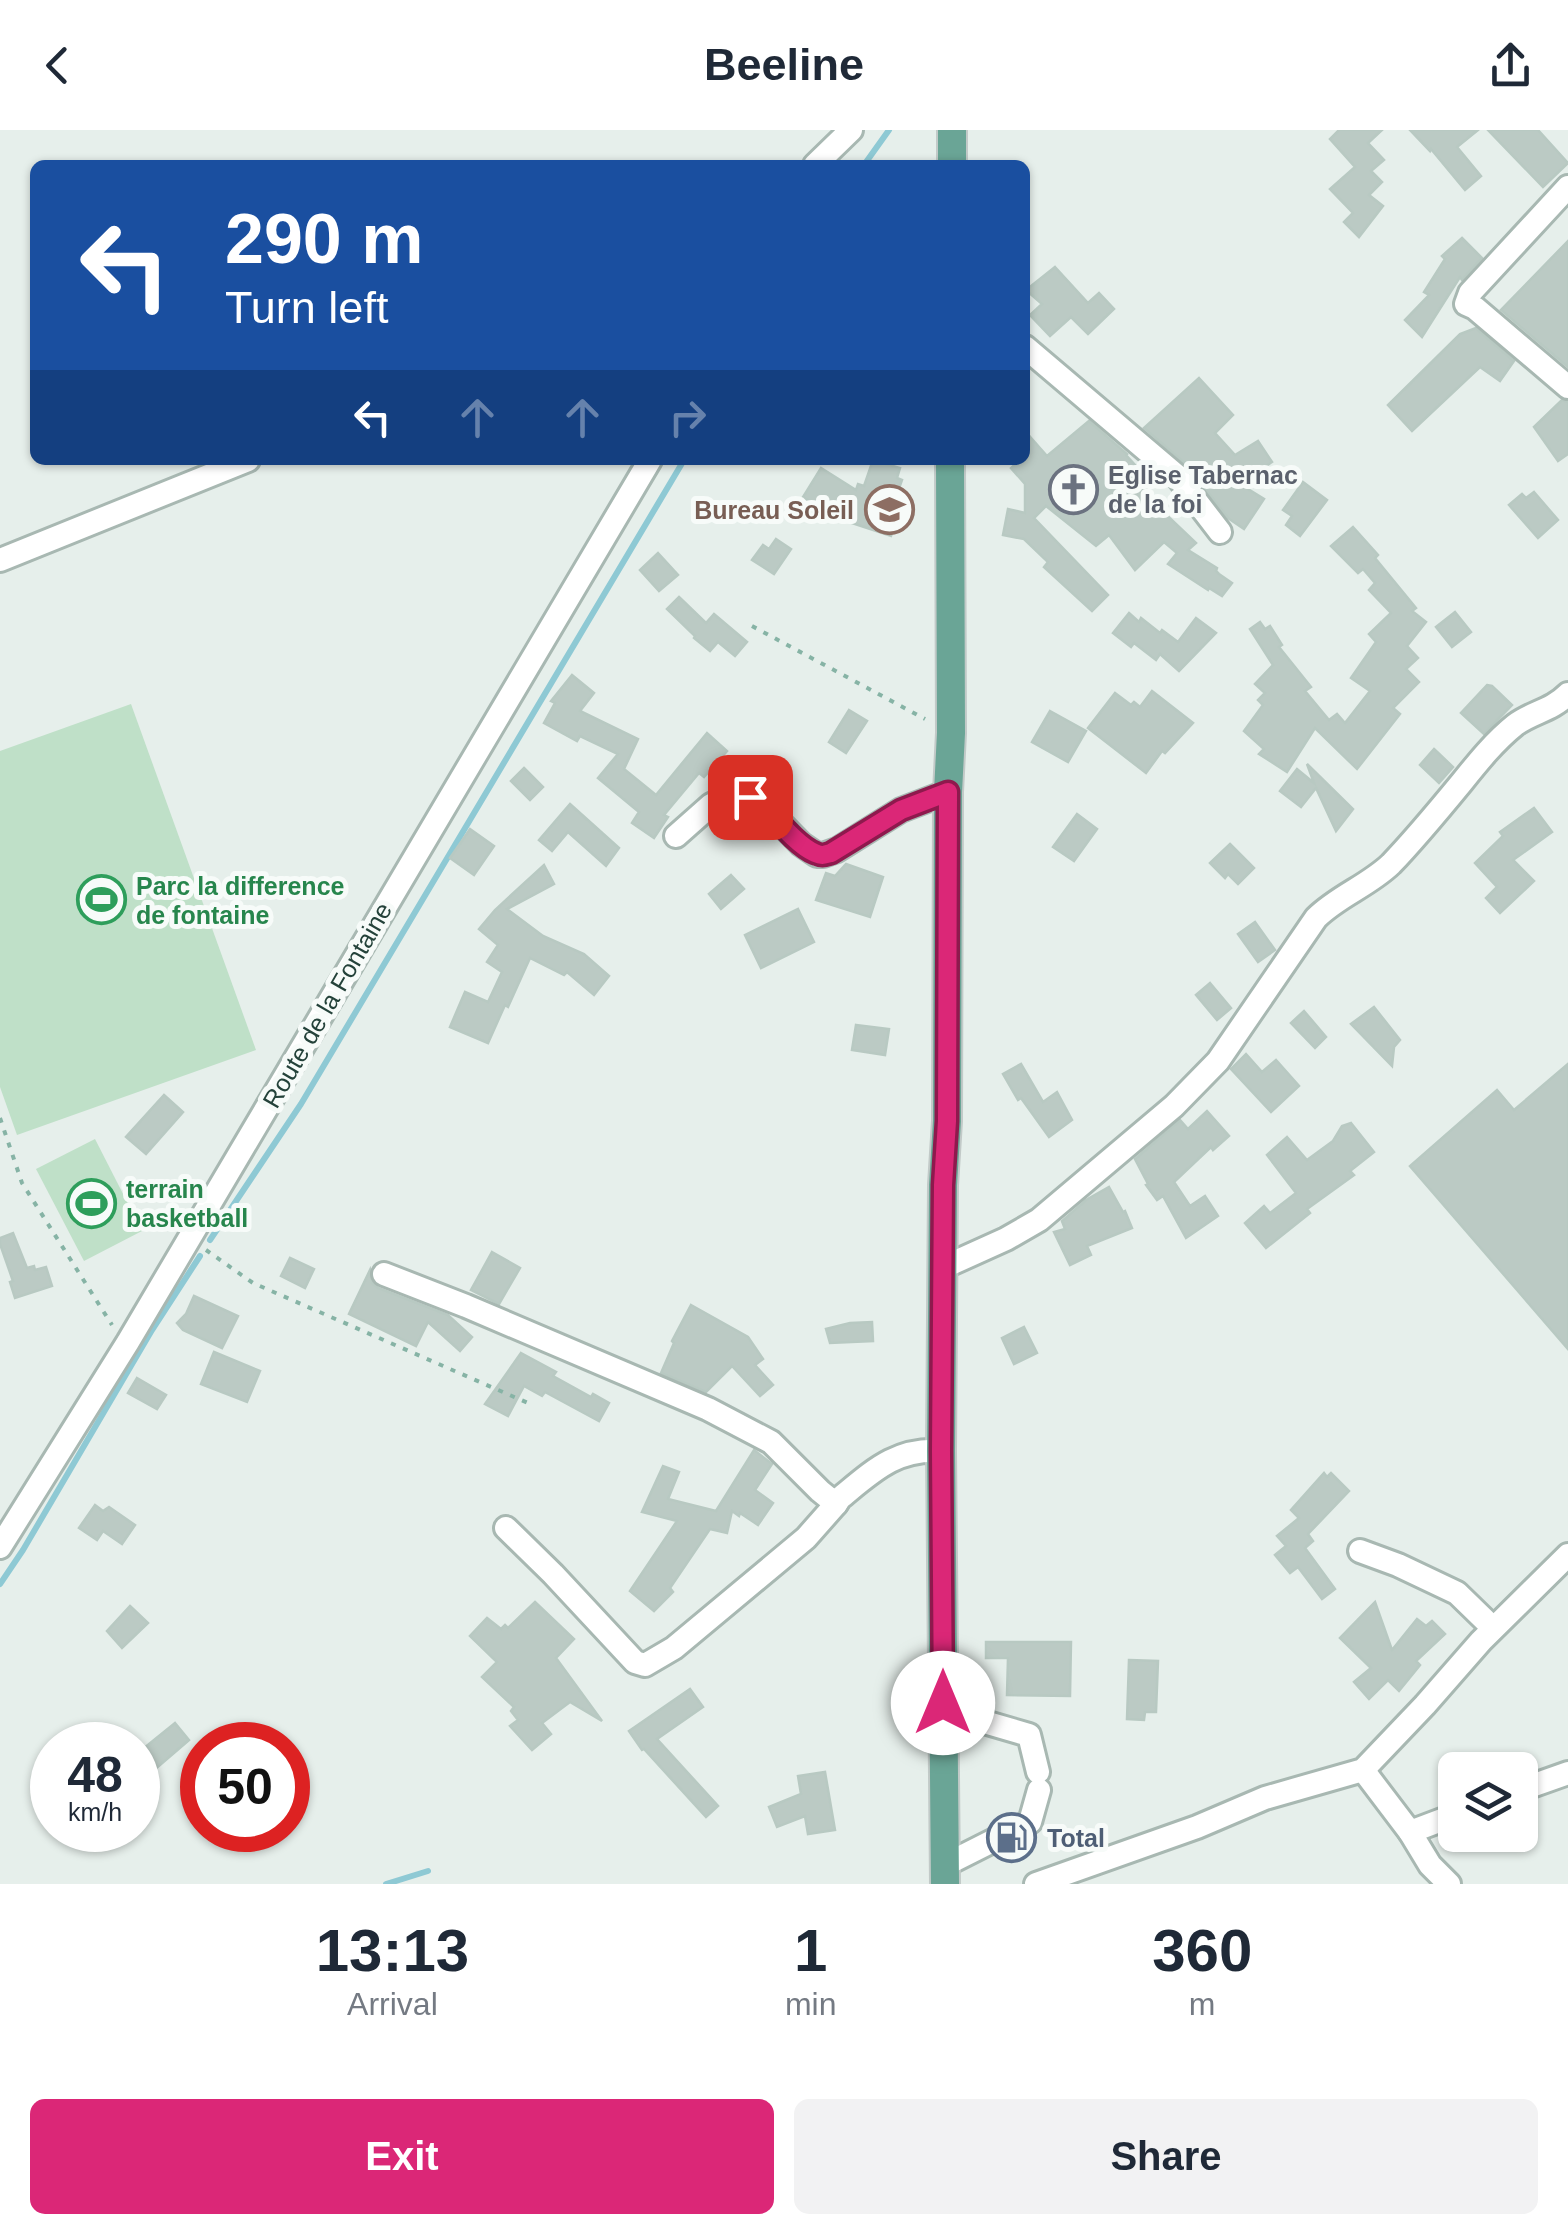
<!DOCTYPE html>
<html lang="en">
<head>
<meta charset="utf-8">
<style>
  :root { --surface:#fff; --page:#f2f2f3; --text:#1f2937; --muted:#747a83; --accent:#db2777 }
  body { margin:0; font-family:Helvetica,sans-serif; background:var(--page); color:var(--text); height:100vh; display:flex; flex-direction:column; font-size:38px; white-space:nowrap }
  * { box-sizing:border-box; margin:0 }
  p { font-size:32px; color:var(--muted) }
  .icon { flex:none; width:55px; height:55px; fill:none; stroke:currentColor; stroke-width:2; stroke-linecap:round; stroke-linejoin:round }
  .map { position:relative; height:1754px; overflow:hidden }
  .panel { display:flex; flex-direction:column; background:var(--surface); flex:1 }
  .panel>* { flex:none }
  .guide { position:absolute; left:30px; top:30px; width:1000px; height:305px; border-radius:15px; box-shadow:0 2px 8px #0004; background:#1a4fa0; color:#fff; overflow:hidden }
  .tools { position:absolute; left:1438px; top:1622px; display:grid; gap:20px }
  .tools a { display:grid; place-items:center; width:100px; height:100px; border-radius:15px; background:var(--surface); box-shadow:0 2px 8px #0004; font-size:50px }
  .speed { position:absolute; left:30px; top:1592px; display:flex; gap:20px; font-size:50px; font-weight:700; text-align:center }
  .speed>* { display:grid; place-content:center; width:130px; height:130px; border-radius:50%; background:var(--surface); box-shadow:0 2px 8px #0004; line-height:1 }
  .speed small { font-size:25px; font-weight:400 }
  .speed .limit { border:15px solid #d22; background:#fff; color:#111 }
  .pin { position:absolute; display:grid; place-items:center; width:85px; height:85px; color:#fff; margin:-42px; border-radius:20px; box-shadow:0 5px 15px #0006 }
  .me { position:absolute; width:110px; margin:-55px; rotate:0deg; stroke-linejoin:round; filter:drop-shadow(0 0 8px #0008) }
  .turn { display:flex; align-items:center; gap:35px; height:210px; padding:0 30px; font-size:45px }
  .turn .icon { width:130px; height:130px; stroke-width:2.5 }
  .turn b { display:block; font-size:70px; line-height:85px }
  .lanes { display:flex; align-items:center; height:95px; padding:0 30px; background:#0003; justify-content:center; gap:50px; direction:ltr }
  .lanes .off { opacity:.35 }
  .eta { display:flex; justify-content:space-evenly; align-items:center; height:170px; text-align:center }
  .eta b { font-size:60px; font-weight:700; line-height:70px }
  .button { display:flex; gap:20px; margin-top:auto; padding:20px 30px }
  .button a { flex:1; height:115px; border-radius:15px; background:var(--accent); color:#fff; font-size:40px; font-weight:700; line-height:115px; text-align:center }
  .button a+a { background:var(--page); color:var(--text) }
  header { display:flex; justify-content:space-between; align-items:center; height:130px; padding:0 30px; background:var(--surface); font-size:45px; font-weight:700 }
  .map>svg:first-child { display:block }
  .green { fill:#bfe0c8 }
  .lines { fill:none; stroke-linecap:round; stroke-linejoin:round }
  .stream { stroke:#8ec9d4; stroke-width:6 }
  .building { fill:#bbcac4; stroke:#b8c9c2; stroke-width:2.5 }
  .minor-casing { stroke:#a8b8b2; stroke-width:28 }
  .major-casing { stroke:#c2cac8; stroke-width:32 }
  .path { stroke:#86b3a5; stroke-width:4; stroke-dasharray:5 8; stroke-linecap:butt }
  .minor { stroke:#fff; stroke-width:22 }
  .major { stroke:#6aa596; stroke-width:28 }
  .route-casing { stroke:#8e194d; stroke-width:25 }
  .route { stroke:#db2777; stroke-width:18 }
  .labels { text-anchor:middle; stroke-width:10; stroke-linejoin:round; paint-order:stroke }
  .worship-label { font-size:25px; font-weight:bold; fill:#5b616d; stroke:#f7fbf9; text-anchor:start }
  .education-label { font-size:25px; font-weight:bold; fill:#785e54; stroke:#f7fbf9; text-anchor:end }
  .leisure-label { font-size:25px; font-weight:bold; fill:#27864d; stroke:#f7fbf9; text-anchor:start }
  .street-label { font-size:25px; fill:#24423a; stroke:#f7fbf9 }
  .service-label { font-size:25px; font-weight:bold; fill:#4e5e75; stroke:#f7fbf9; text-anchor:start }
</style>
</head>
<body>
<header><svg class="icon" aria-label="back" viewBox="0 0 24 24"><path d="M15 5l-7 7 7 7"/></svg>Beeline<svg class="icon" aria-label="share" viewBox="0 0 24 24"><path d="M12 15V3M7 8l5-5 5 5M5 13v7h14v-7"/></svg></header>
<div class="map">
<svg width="1568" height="1754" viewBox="0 0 1568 1754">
  <rect width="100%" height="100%" fill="#e6efeb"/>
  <g class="green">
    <path d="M 131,574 L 256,920 L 17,1005 L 0,957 L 0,621 Z"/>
    <path d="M 95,1009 L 142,1101 L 84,1131 L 36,1039 Z"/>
  </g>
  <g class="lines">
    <g class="stream">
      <path d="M 864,35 L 889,0"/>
      <path d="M 210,1110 L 301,974 L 684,330"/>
      <path d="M 0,1454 L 23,1420 L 152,1200 L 200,1126"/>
      <path d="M 386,1754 L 428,1741"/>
    </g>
  </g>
  <g class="building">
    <path d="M 1339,0 L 1382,0 L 1368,13 L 1384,30 L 1371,41 L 1382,52 L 1369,65 L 1383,76 L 1359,107 L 1344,92 L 1353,83 L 1330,59 L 1355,37 L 1330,9 Z"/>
    <path d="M 1410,0 L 1478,0 L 1457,17 L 1481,46 L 1465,60 L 1431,19 L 1430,21 Z"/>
    <path d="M 1488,0 L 1538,0 L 1568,33 L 1543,57 Z"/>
    <path d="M 1462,108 L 1482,128 L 1462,150 L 1460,147 L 1422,207 L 1405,190 L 1429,165 L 1424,162 L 1445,129 L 1442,126 Z"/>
    <path d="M 1568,111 L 1568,237 L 1501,180 Z"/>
    <path d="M 1055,137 L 1088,173 L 1099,163 L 1114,179 L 1088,204 L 1071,187 L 1050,206 L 1030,185 L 1042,174 L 1026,160 Z"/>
    <path d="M 1476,198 L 1514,231 L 1500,251 L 1480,237 L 1412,301 L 1388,275 L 1460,204 Z"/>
    <path d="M 1199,248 L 1233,285 L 1215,303 L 1235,325 L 1258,311 L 1272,332 L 1260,340 L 1264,345 L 1248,359 L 1264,369 L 1244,399 L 1228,388 L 1187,335 L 1144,298 Z"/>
    <path d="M 1562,270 L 1568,272 L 1568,324 L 1558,331 L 1534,297 Z"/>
    <path d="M 1089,291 L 1127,324 L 1126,325 L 1146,347 L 1140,353 L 1157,369 L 1154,373 L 1196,413 L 1188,420 L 1217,438 L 1216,441 L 1219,444 L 1232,453 L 1222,466 L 1209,458 L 1208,460 L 1168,434 L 1177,423 L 1164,412 L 1135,440 L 1109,405 L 1096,416 L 1046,376 L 1034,388 L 1108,465 L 1092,481 L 1044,437 L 1048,432 L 1024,409 L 1003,405 L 1008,379 L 1025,383 L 1025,354 L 1011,338 L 1020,330 L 1025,330 L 1025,301 L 1047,326 Z"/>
    <path d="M 873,330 L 900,338 L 897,348 L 902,350 L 896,367 L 903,370 L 891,406 L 837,388 L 803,367 L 821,338 L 856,360 L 858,354 L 864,356 Z"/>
    <path d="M 1303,352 L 1327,370 L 1300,406 L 1286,395 L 1292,386 L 1283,380 Z"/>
    <path d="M 1534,362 L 1558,390 L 1538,408 L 1509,375 L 1522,364 L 1526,368 Z"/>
    <path d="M 1353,397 L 1378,425 L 1375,428 L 1416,478 L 1412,481 L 1426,492 L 1407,516 L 1418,528 L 1406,539 L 1419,552 L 1393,578 L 1400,584 L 1357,639 L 1315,598 L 1287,642 L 1259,624 L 1264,619 L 1244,601 L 1263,575 L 1258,570 L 1265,563 L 1255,554 L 1273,535 L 1250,499 L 1260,492 L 1265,499 L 1270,496 L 1282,515 L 1279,517 L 1311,557 L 1305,561 L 1329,590 L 1337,584 L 1345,593 L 1370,561 L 1351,548 L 1376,512 L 1369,504 L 1391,483 L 1369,460 L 1375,453 L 1363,439 L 1358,443 L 1331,416 Z"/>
    <path d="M 776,409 L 791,419 L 774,444 L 752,430 L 763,415 L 769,419 Z"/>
    <path d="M 658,423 L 678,445 L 659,461 L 640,440 Z"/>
    <path d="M 679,467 L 706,493 L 714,484 L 747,512 L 735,526 L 718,512 L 710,521 L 694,508 L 695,506 L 667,479 Z"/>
    <path d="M 1455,482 L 1471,502 L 1452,517 L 1436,497 Z"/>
    <path d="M 1129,483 L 1139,492 L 1141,488 L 1160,503 L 1162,500 L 1178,512 L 1196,488 L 1216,503 L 1179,541 L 1160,524 L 1156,530 L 1134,513 L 1131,517 L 1113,503 Z"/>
    <path d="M 572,545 L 594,563 L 580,581 L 638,609 L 624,639 L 656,665 L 707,603 L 727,621 L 704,647 L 699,643 L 664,685 L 668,687 L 654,708 L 632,693 L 639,682 L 598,648 L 618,624 L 580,606 L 577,611 L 544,593 L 555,573 L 551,571 Z"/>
    <path d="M 1487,555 L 1492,556 L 1512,575 L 1484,604 L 1461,583 Z"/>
    <path d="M 1152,561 L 1193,593 L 1165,623 L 1162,621 L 1146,643 L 1088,598 L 1115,563 L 1131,575 L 1134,572 L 1140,577 Z"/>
    <path d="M 849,580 L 867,591 L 846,623 L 829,612 Z"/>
    <path d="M 1050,581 L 1086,601 L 1068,632 L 1032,612 Z"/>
    <path d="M 1434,619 L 1453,637 L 1439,653 L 1420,635 Z"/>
    <path d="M 1307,634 L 1353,679 L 1336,701 L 1316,658 L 1301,677 L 1280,661 L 1297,639 L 1314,653 Z"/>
    <path d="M 524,638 L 543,657 L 530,670 L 511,651 Z"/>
    <path d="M 570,674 L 619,718 L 606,736 L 568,702 L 552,721 L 539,710 Z"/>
    <path d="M 1534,678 L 1552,702 L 1513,730 L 1534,751 L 1500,783 L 1486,768 L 1497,757 L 1475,733 L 1503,706 L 1500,702 Z"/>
    <path d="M 1077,684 L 1097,699 L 1074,731 L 1053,717 Z"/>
    <path d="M 470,699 L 494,716 L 474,745 L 450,728 Z"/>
    <path d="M 1230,714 L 1254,738 L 1238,754 L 1228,744 L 1225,748 L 1210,733 Z"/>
    <path d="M 846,734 L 883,747 L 870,787 L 816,770 L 826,743 L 835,746 Z"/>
    <path d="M 544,735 L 554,754 L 507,779 L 543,806 L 584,824 L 609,846 L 594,865 L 567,842 L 564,845 L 530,828 L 508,877 L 505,875 L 488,913 L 450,897 L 465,862 L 488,872 L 502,842 L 487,832 L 498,815 L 479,799 L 495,780 Z"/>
    <path d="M 731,745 L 744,759 L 721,779 L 709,764 Z"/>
    <path d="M 798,779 L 814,812 L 761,838 L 745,805 Z"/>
    <path d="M 1255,792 L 1275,820 L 1258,832 L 1238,804 Z"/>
    <path d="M 1210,853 L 1231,878 L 1217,890 L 1196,865 Z"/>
    <path d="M 1374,877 L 1400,910 L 1394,917 L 1392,936 L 1351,894 Z"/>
    <path d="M 1304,881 L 1326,907 L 1315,918 L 1291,893 Z"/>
    <path d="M 856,895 L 889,899 L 885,925 L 852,920 Z"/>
    <path d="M 1246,924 L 1262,942 L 1276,930 L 1299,956 L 1271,982 L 1231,939 Z"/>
    <path d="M 1021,934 L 1043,972 L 1057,962 L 1072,990 L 1049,1007 L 1021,968 L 1018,970 L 1003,944 Z"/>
    <path d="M 1568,934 L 1568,1219 L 1410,1036 L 1497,960 L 1514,980 Z"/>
    <path d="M 164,965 L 183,982 L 146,1024 L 126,1007 Z"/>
    <path d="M 1207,981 L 1229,1006 L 1213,1020 L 1211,1017 L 1174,1052 L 1190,1076 L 1205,1066 L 1218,1086 L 1186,1108 L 1163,1066 L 1157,1070 L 1146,1055 L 1148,1054 L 1135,1029 L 1180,990 L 1188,999 Z"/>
    <path d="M 1351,993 L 1374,1022 L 1350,1041 L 1354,1045 L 1307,1079 L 1310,1083 L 1266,1118 L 1245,1093 L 1264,1076 L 1270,1083 L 1296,1063 L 1267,1025 L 1287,1007 L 1307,1030 L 1333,1011 L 1342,996 Z"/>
    <path d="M 1109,1057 L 1123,1082 L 1125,1081 L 1132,1098 L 1087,1116 L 1091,1125 L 1070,1135 L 1054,1102 L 1065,1099 L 1062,1091 L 1086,1070 Z"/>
    <path d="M 13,1103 L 27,1138 L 34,1136 L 35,1140 L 46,1137 L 52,1156 L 15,1168 L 10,1152 L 13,1151 L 0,1114 L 0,1108 Z"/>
    <path d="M 492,1122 L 520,1138 L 499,1174 L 471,1160 Z"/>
    <path d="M 290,1128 L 314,1139 L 305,1158 L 281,1146 Z"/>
    <path d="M 370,1140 L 372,1153 L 378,1158 L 448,1185 L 472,1207 L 460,1221 L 428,1192 L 416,1216 L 349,1184 Z"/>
    <path d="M 194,1166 L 238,1186 L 222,1218 L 183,1200 L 177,1193 L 186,1184 Z"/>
    <path d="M 691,1175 L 748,1207 L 763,1229 L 755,1235 L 773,1255 L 760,1266 L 732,1236 L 706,1262 L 661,1243 L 674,1213 L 672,1211 Z"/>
    <path d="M 872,1192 L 873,1211 L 830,1213 L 826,1199 L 850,1193 Z"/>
    <path d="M 1024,1197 L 1037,1223 L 1014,1234 L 1002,1208 Z"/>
    <path d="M 214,1222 L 260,1241 L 247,1272 L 201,1254 Z"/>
    <path d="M 521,1223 L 556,1242 L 553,1246 L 591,1267 L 593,1264 L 609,1273 L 599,1291 L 545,1262 L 542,1266 L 524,1256 L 508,1286 L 485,1274 Z"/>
    <path d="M 137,1248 L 166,1265 L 157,1279 L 128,1263 Z"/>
    <path d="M 754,1320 L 772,1334 L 755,1360 L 773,1373 L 758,1395 L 740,1383 L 739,1386 L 732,1381 L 727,1403 L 710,1399 L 670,1458 L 673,1462 L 654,1481 L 630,1461 L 677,1391 L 642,1382 L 663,1336 L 679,1342 L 668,1369 L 716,1381 Z"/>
    <path d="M 1324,1343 L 1327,1347 L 1331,1343 L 1349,1361 L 1308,1404 L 1313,1411 L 1305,1418 L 1335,1459 L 1322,1469 L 1298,1437 L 1290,1443 L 1275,1425 L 1286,1416 L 1277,1406 L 1299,1388 L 1291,1380 Z"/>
    <path d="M 95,1375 L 103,1381 L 109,1377 L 135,1395 L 122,1414 L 103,1401 L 97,1410 L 79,1398 Z"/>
    <path d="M 535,1472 L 574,1509 L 556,1528 L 602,1591 L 570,1572 L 542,1593 L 551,1604 L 532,1620 L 510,1596 L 518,1590 L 511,1581 L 514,1577 L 482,1547 L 497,1532 L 470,1506 L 487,1488 L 501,1499 L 505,1495 L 508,1498 Z"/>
    <path d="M 1375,1472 L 1392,1520 L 1417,1489 L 1426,1496 L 1432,1491 L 1445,1504 L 1416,1531 L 1420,1535 L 1399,1561 L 1388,1550 L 1369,1569 L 1354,1552 L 1371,1538 L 1340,1508 Z"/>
    <path d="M 130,1476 L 148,1493 L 122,1518 L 107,1501 Z"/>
    <path d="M 986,1512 L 1071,1512 L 1070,1566 L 1007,1565 L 1008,1528 L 986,1528 Z"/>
    <path d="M 1129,1530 L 1158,1531 L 1156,1582 L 1145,1582 L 1144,1590 L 1127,1589 Z"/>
    <path d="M 690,1559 L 703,1577 L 657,1609 L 718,1676 L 706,1687 L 644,1619 L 642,1620 L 629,1601 Z"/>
    <path d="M 175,1593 L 189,1610 L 153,1641 L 138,1623 Z"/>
    <path d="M 825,1642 L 835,1700 L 808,1704 L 805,1686 L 777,1697 L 769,1677 L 801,1664 L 798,1646 Z"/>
  </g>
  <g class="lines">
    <defs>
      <g id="minor">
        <path d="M 815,35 L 851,0"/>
        <path d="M 1568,57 L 1470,163 L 1466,174 L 1475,178 L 1568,257"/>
        <path d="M 1025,217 L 1177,346 L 1220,402"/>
        <path d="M 0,430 L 248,330"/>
        <path d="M 676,706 L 711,675 L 725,668 L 742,665 L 759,671 L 801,714 L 817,725 L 823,725 L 837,720 L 901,680 L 948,662"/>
        <path d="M 944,1137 L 1006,1109 L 1039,1090 L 1174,976 L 1218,931 L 1316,788 C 1338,766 1368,756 1391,734 C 1416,708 1439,680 1462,652 C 1478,632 1495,611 1515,595 C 1532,582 1551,581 1568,564"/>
        <path d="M 384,1144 L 466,1176 L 708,1279 L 771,1312 L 820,1361 L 836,1374 L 840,1368 C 873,1341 896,1318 941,1321"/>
        <path d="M 506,1398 L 553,1444 L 635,1532 L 645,1535 L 674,1518 L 806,1408 L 836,1374"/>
        <path d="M 0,1417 L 128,1212 L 650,330"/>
        <path d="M 1360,1421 L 1398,1435 L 1457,1463 L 1493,1498"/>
        <path d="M 943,1580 L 1029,1605 L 1038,1642"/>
        <path d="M 1363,1640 L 1410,1702 L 1455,1685"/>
        <path d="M 1520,1660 L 1568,1643"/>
        <path d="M 1410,1702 L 1430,1735 L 1449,1754"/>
        <path d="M 945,1735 L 1030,1692 L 1039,1660"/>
        <path d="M 1036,1754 L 1197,1697 L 1265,1668 L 1363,1640 L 1425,1575 L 1481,1511 L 1568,1425"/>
      </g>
      <g id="major">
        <path d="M 952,35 L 952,0"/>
        <path d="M 945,1754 L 941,1321 L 943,1055 L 947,991 L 948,662 L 951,603 L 950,330"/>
      </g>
    </defs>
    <use href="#minor" class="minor-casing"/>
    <use href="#major" class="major-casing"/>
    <g class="path">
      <path d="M 752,496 L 925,589"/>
      <path d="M 0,988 L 22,1053 L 112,1195"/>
      <path d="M 206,1120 L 253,1153 L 528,1273"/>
    </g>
    <use href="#minor" class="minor"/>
    <use href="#major" class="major"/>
  </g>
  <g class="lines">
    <defs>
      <path id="route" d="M 750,667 L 759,671 C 774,686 796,715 815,723 C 822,726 824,725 831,723 L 901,680 L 948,662 L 947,991 L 943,1055 L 941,1321 L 943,1573"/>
    </defs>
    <use href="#route" class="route-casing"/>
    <use href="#route" class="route"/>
  </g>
  <defs>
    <symbol id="church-ring" viewBox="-11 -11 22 22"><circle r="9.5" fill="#f7fbf9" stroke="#6b7280" stroke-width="1.5"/><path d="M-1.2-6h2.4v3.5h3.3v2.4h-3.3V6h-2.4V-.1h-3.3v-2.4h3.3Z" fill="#6b7280"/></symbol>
    <symbol id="school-ring" viewBox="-11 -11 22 22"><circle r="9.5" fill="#f7fbf9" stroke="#8d6e63" stroke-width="1.5"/><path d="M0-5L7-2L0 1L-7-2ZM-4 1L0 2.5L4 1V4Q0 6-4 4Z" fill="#8d6e63"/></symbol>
    <symbol id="stadium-ring" viewBox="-11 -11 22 22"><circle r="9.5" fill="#f7fbf9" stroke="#2e9e5b" stroke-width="1.5"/><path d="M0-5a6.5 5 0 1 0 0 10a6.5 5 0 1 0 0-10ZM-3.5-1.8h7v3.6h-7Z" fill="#2e9e5b"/></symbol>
    <symbol id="fuel-ring" viewBox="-11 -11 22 22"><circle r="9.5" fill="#f7fbf9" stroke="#5c6f8a" stroke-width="1.5"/><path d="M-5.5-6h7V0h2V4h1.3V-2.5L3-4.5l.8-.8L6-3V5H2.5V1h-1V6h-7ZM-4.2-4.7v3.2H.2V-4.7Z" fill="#5c6f8a"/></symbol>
  </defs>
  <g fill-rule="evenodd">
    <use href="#church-ring" x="1046" y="332" width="55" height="55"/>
    <use href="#school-ring" x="862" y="352" width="55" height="55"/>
    <use href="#stadium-ring" x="74" y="742" width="55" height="55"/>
    <use href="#stadium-ring" x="64" y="1046" width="55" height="55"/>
    <use href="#fuel-ring" x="984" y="1680" width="55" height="55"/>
  </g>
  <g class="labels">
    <g class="worship-label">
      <text x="1108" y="354">Eglise Tabernac<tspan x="1108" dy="29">de la foi</tspan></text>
    </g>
    <g class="education-label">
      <text x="854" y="389">Bureau Soleil</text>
    </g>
    <g class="leisure-label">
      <text x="136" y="765">Parc la difference<tspan x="136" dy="29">de fontaine</tspan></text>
      <text x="126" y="1068">terrain<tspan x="126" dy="29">basketball</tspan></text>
    </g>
    <g class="street-label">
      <text transform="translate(327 875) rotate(-60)" y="9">Route de la Fontaine</text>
    </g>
    <g class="service-label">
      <text x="1047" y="1717">Total</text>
    </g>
  </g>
</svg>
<div class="tools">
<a><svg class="icon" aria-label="layers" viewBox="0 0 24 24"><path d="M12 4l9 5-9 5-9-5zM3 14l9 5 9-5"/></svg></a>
</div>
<div class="speed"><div>48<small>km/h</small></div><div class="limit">50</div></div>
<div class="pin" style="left:750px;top:667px;background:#d93025"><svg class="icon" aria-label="arrive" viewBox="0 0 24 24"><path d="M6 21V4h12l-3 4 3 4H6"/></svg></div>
<svg class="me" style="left:943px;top:1573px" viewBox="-20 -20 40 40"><circle r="19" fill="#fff"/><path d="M0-13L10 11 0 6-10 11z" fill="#db2777"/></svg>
<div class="guide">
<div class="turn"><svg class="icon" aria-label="left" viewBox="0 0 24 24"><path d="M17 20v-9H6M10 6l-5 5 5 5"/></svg><div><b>290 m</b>Turn left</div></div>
<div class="lanes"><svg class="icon" aria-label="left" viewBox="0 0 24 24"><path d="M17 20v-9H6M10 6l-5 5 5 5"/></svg><svg class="icon off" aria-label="ahead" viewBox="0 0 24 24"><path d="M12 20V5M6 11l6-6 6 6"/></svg><svg class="icon off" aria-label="ahead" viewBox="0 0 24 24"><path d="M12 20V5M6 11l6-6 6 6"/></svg><svg class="icon off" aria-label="right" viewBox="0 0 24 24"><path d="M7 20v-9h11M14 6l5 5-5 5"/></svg></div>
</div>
</div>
<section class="panel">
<div class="eta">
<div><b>13:13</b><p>Arrival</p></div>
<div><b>1</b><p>min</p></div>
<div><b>360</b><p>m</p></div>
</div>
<div class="button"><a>Exit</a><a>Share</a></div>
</section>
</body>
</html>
